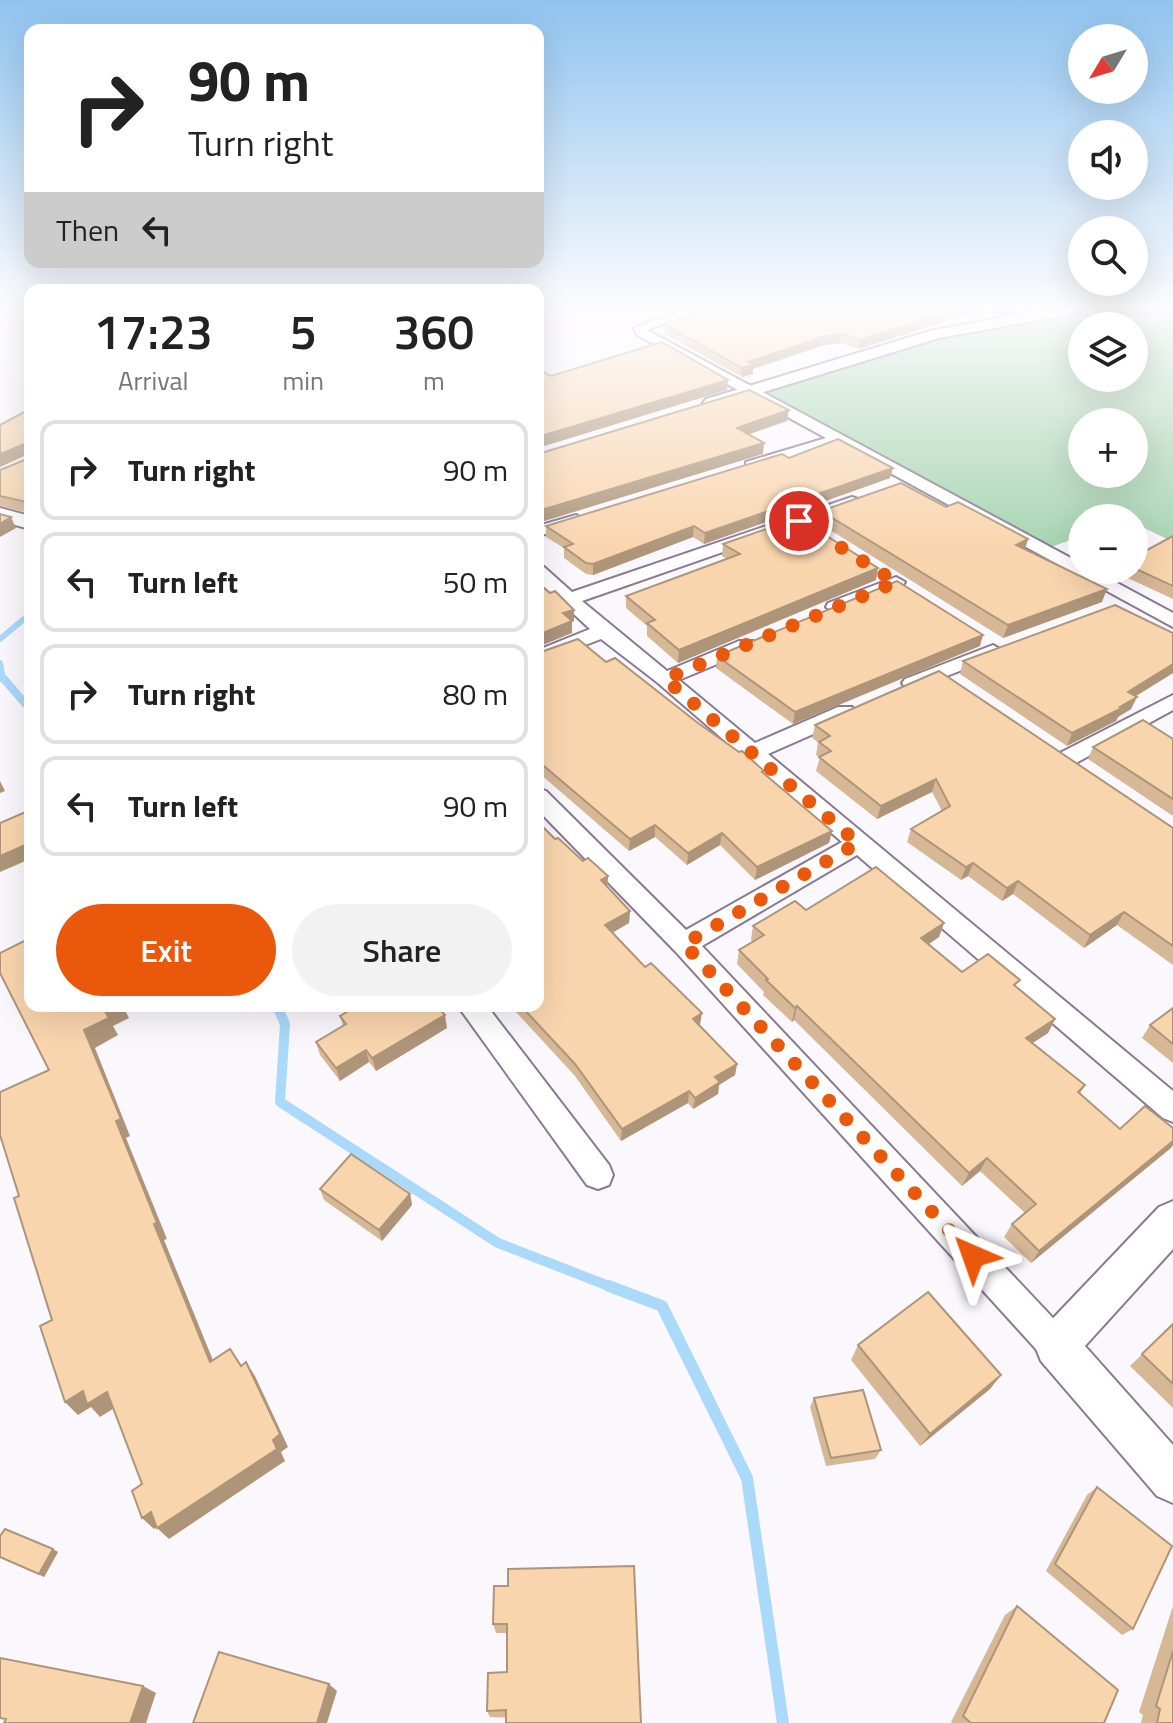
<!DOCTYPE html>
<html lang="en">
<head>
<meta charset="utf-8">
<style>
  :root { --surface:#fff; --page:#f2f2f2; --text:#222; --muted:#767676; --line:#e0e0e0; --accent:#ea580c }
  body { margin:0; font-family:"Titillium Web",sans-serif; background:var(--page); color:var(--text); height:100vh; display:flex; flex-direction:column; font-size:30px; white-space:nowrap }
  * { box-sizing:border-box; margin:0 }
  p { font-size:26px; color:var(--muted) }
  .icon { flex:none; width:44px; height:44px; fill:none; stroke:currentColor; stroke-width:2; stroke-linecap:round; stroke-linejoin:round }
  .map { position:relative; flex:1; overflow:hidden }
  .panel { position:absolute; left:24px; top:284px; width:520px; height:728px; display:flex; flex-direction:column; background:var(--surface); border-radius:16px; box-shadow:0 8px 32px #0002 }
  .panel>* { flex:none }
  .top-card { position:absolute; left:24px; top:24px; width:520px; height:244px; border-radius:16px; box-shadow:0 8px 32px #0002; background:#fff; color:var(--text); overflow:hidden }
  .needle { width:52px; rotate:232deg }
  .tools { position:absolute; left:1068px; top:24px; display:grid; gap:16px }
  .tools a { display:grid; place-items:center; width:80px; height:80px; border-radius:50%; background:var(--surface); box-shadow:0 8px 32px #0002; font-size:40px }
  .pin { position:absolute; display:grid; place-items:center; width:68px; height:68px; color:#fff; margin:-34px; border:4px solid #fff; border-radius:50%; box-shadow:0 2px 8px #0007 }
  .me { position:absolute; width:88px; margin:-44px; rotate:317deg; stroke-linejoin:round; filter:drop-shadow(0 0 6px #0008) }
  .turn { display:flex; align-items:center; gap:28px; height:168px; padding:0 32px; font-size:36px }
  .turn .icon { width:104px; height:104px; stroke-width:2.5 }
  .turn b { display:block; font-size:56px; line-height:68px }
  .then { display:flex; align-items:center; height:76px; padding:0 32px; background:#0003; gap:16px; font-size:30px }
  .eta { display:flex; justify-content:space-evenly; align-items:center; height:136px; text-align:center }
  .eta b { font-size:48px; font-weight:600; line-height:56px }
  .action { display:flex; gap:16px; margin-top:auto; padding:16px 32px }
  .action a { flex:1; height:92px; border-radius:48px; background:var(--accent); color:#fff; font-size:32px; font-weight:600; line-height:92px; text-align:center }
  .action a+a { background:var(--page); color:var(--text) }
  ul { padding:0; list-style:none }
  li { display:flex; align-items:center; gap:24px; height:100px; margin:0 16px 12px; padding:0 16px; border:4px solid var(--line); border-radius:16px }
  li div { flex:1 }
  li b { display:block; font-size:30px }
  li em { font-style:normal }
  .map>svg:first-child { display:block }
  .green { fill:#a7d4b1; fill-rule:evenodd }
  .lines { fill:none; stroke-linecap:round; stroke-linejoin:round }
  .stream-far3 { stroke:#abd9f9; stroke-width:6 }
  .stream-far2 { stroke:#abd9f9; stroke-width:8 }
  .stream-far1 { stroke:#abd9f9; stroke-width:10 }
  .stream { stroke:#abd9f9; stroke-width:12 }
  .minor-casing { stroke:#897991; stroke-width:4 }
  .tertiary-casing { stroke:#897991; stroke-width:4 }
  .minor { fill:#fff; fill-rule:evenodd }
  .tertiary { fill:#fff; fill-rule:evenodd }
  .wall { fill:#d6b796 }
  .shaded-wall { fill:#ae957a }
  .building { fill:#f9d5ae; stroke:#ae957a; stroke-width:2 }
  .route { stroke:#ea580c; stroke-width:14; stroke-dasharray:0 25.2 }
</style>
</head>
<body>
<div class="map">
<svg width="1173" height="1723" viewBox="0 0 1173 1723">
  <rect width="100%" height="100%" fill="#fbf8fd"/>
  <path class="green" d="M 1121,308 L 1173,308 L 1173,542 L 1134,523 L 1134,518 L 1082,518 L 1082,536 L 1051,547 L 766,392 L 959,332 ZM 1082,326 L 1134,326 L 1134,378 L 1082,378 ZM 1082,422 L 1134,422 L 1134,474 L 1082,474 Z"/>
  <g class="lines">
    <g class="stream-far3">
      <path d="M 0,639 L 30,614"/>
      <path d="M 0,663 L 3,680"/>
    </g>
    <path class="stream-far2" d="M 3,678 L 30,709"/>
    <path class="stream-far1" d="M 277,1006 L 285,1024 L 280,1102 L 498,1243 L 614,1288"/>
    <path class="stream" d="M 609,1286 L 662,1306 L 747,1478 L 783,1723"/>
    <defs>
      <g id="minor">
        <path d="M 687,308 L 706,308 L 647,330 L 1082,564 L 1082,570 L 1093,570 L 1173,613 L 1173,627 L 837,444 L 758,468 L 746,468 L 746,462 L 826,438 L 637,335 L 634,328 Z"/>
        <path d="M 852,497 L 858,499 L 860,502 L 858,505 L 582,601 L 667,671 L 739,641 L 753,641 L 756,645 L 753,649 L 679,680 L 755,743 L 838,707 L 852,707 L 855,712 L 852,717 L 768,754 L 1173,1091 L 1173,1122 L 1163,1118 L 857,855 L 702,946 L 1068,1334 L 1073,1346 L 1068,1358 L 1056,1363 L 1044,1358 L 675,951 L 538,810 L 538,788 L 546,791 L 686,930 L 842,842 L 658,683 L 601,639 L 538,663 L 538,650 L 590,629 L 538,581 L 538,566 L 544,567 L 572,592 Z"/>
        <path d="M 576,515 L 584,520 L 582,524 L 538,536 L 538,526 Z"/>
        <path d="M 896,577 L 905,582 L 902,586 L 842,611 L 835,613 L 826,607 L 828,603 Z"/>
        <path d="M 993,645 L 1003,651 L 1000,655 L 919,687 L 905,687 L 902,683 L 905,679 Z"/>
        <path d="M 1173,695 L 1173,710 L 1074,764 L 1058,764 L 1055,759 L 1058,754 Z"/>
        <path d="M 458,1006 L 487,1006 L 609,1165 L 613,1175 L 609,1185 L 598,1189 L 587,1185 Z"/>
      </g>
      <g id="tertiary">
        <path d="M 1050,308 L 1085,308 L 1078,313 L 939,338 L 712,408 L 703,403 L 706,399 L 930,331 Z"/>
        <path d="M 0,508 L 30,516 L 30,529 L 0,521 Z"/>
        <path d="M 1173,1201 L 1173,1249 L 1085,1346 L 1173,1445 L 1173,1503 L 1157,1496 L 1041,1361 L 1035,1346 L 1041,1331 L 1159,1207 Z"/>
      </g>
    </defs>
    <use href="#minor" class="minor-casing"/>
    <use href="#tertiary" class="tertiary-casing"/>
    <use href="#minor" class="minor"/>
    <use href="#tertiary" class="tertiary"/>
  </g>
  <g class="wall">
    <path d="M 713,308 L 1032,308 L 997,315 L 986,310 L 965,315 L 859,349 L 840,343 L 824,345 L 753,369 L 753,374 L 742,377 L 663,333 L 664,324 Z"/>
    <path d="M 30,409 L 30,513 L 0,506 L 0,470 L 27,459 L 27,455 L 0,467 Z"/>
    <path d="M 789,458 L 890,478 L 704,544 L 693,537 L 593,575 L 586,574 L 564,558 L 564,548 L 546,537 L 546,526 Z"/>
    <path d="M 946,507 L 1028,539 L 1025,549 L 1102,602 L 1003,638 L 819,523 L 821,511 Z"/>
    <path d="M 1173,536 L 1173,599 L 1119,574 L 1121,570 L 1134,570 L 1134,557 Z"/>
    <path d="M 723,544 L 876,580 L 678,663 L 647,636 L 647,626 L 626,608 L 626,596 L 727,559 L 722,556 Z"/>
    <path d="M 1173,633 L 1173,673 L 1136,696 L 1131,709 L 1118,717 L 1116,721 L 1067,746 L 960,674 L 963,661 Z"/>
    <path d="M 980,646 L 793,724 L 716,668 L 717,656 Z"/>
    <path d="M 538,653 L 606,662 L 698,723 L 764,771 L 764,774 L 832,831 L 829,843 L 755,880 L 720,845 L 687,865 L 655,837 L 629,851 L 539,773 L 538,773 Z"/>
    <path d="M 815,725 L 1173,828 L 1173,965 L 1117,925 L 1084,948 L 1013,894 L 1002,901 L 968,876 L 961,880 L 907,842 L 911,829 L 942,811 L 932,792 L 877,819 L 816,771 L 820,757 L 816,755 L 818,742 L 812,738 Z"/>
    <path d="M 1173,739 L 1173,816 L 1088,759 L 1093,747 Z"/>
    <path d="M 555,839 L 583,861 L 608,876 L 607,887 L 630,911 L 629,923 L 613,932 L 737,1064 L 735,1075 L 719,1085 L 718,1094 L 693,1109 L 688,1103 L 621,1141 L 575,1076 L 516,1012 L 516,1006 L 538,1006 Z"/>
    <path d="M 806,910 L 944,923 L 939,937 L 928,944 L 962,972 L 1017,987 L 1055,1019 L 1048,1033 L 1032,1043 L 1085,1085 L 1080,1094 L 1120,1129 L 1173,1128 L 1173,1145 L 1031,1263 L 1004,1237 L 1012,1224 L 1025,1213 L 980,1171 L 962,1186 L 794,1020 L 792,1022 L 763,995 L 764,992 L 737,964 L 739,950 L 753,942 L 751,940 L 753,926 Z"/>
    <path d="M 355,1006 L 437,1006 L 447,1028 L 376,1071 L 369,1062 L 340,1081 L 320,1055 L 316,1042 L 343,1026 L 340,1016 L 356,1007 Z"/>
    <path d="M 1173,1008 L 1173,1063 L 1142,1038 L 1150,1025 Z"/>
    <path d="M 320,1189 L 410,1194 L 412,1205 L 382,1241 L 324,1200 Z"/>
    <path d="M 1173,1324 L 1173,1408 L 1130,1366 Z"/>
    <path d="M 858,1345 L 1001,1375 L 990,1389 L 920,1446 L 851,1360 Z"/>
    <path d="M 814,1398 L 881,1450 L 875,1459 L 826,1466 L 810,1407 Z"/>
    <path d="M 1097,1487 L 1133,1629 L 1122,1635 L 1046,1571 L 1087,1495 Z"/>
    <path d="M 0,1536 L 58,1552 L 44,1577 L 0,1558 Z"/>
    <path d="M 494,1586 L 641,1723 L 490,1717 L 487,1711 L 507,1672 L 507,1633 L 496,1633 L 493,1624 Z"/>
    <path d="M 1017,1606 L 1104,1723 L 953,1723 L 951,1722 L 1005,1615 Z"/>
    <path d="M 1173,1606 L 1173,1723 L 1141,1723 L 1143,1715 L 1139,1712 Z"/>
  </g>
  <g class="shaded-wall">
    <path d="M 960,308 L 987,308 L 986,310 L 965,315 L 859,349 L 861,340 Z"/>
    <path d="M 998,308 L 1032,308 L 997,315 Z"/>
    <path d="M 841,334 L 840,343 L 824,345 L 753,369 L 753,374 L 742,377 L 742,368 L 748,362 L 826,336 Z"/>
    <path d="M 728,380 L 727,390 L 538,448 L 538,437 Z"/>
    <path d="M 789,410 L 787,421 L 736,439 L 737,428 Z"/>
    <path d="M 27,443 L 30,453 L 0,467 L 0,454 Z"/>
    <path d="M 764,443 L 763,454 L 538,523 L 538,511 Z"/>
    <path d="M 893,468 L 890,478 L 704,544 L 705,533 Z"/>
    <path d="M 11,517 L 16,528 L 0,537 L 0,524 Z"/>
    <path d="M 694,526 L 693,537 L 593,575 L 593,564 Z"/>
    <path d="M 1028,539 L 1024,552 L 1016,545 Z"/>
    <path d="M 878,568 L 876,580 L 678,663 L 679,650 Z"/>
    <path d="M 1107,589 L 1102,602 L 1003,638 L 1008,625 Z"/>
    <path d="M 574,610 L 574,621 L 572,622 L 572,633 L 538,647 L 538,635 L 563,613 Z"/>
    <path d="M 983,635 L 980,646 L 793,724 L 795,712 Z"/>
    <path d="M 1173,664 L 1173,673 L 1123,704 L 1128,692 Z"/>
    <path d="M 1137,697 L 1131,709 L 1118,717 L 1116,721 L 1067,746 L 1072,733 Z"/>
    <path d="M 936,779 L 932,792 L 877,819 L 881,806 Z"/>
    <path d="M 0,781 L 5,791 L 0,793 Z"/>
    <path d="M 655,825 L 655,837 L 629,851 L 630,839 Z"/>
    <path d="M 832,831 L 829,843 L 755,880 L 757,867 Z"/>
    <path d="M 722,833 L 720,845 L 687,865 L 688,853 Z"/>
    <path d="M 30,843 L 30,859 L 0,872 L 0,856 Z"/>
    <path d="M 973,863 L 968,876 L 961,880 L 966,867 Z"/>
    <path d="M 608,876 L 607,888 L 601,880 Z"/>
    <path d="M 1018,881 L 1013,894 L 1002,901 L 1007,888 Z"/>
    <path d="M 630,911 L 629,923 L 605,937 L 605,925 Z"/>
    <path d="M 1124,912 L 1117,925 L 1084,948 L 1090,935 Z"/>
    <path d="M 944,923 L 939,937 L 916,953 L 921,938 Z"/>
    <path d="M 108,1006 L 123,1006 L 129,1018 L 113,1026 L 118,1035 L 95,1048 L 130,1136 L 126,1138 L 167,1239 L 164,1240 L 219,1375 L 210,1362 L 154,1224 L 116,1121 L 84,1030 L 103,1008 Z"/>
    <path d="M 797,1006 L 794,1020 L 792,1022 L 795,1008 Z"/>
    <path d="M 702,1013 L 700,1025 L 692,1030 L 693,1019 Z"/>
    <path d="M 445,1015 L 447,1028 L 376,1071 L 372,1058 Z"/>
    <path d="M 1055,1019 L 1048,1033 L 1019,1052 L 1026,1038 Z"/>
    <path d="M 366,1050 L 369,1062 L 340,1081 L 336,1068 Z"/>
    <path d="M 737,1064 L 735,1075 L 719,1085 L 718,1094 L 693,1109 L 695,1098 L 715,1077 Z"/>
    <path d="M 689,1091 L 688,1103 L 621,1141 L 622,1129 Z"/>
    <path d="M 1173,1141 L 1173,1145 L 1171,1148 L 1031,1263 L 1039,1251 Z"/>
    <path d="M 987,1158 L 980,1171 L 962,1186 L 969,1173 Z"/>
    <path d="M 410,1194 L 412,1205 L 382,1241 L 379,1230 Z"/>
    <path d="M 246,1362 L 255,1376 L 288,1447 L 281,1452 L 285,1461 L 169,1539 L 157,1528 Z"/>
    <path d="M 1001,1375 L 990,1389 L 920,1446 L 930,1434 Z"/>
    <path d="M 83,1391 L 107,1392 L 119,1405 L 100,1417 L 91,1407 L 78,1415 L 65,1402 Z"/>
    <path d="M 151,1512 L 163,1523 L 154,1529 L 142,1518 Z"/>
    <path d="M 53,1549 L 58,1552 L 44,1577 L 39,1574 Z"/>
    <path d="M 329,1684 L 337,1691 L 327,1723 L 317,1723 Z"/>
    <path d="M 143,1686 L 156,1693 L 146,1723 L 130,1723 Z"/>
  </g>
  <g class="building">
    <path d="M 713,308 L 960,308 L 861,340 L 841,334 L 826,336 L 748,362 L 754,365 L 742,368 L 664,324 Z"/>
    <path d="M 662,342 L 728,380 L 538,437 L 538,373 L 543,372 L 551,376 Z"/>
    <path d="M 749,390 L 789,410 L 737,428 L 764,443 L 538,511 L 538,454 Z"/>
    <path d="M 30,409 L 30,507 L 29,507 L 26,502 L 0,496 L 0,470 L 27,459 L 27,443 L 0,454 L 0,425 Z"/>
    <path d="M 838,439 L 893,468 L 705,533 L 694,526 L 593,564 L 586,563 L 564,547 L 573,544 L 546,526 L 782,454 L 789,458 Z"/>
    <path d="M 901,483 L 946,507 L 958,502 L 1028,539 L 1016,545 L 1107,589 L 1008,625 L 821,511 Z"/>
    <path d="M 0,514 L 11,517 L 0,524 Z"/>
    <path d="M 798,518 L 878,568 L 679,650 L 647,623 L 655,620 L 626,596 L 740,554 L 723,544 Z"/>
    <path d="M 1173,536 L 1173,586 L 1134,568 L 1134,557 Z"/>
    <path d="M 897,581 L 983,635 L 795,712 L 717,656 Z"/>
    <path d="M 538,583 L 550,593 L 555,591 L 574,610 L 563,613 L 572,621 L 538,635 Z"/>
    <path d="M 1115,605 L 1173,633 L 1173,664 L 1128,692 L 1137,697 L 1120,707 L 1122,708 L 1072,733 L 963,661 Z"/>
    <path d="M 578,639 L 606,662 L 615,658 L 698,723 L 739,752 L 742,751 L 764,771 L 762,772 L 832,831 L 757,867 L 722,833 L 688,853 L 655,825 L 630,839 L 538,761 L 538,653 Z"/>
    <path d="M 939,671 L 1173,828 L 1173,946 L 1124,912 L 1090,935 L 1018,881 L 1007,888 L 973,863 L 966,867 L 911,829 L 950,806 L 936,779 L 881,806 L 819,757 L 831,751 L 819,742 L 830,736 L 815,725 Z"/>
    <path d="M 1143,720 L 1173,739 L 1173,799 L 1093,747 Z"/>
    <path d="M 30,810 L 30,843 L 0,856 L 0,823 Z"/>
    <path d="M 538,822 L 555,839 L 558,838 L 583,861 L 588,858 L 608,876 L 601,880 L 630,911 L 605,925 L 645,967 L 651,963 L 702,1013 L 693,1019 L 737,1064 L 715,1077 L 720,1082 L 695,1098 L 689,1091 L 622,1129 L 575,1064 L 521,1006 L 538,1006 Z"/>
    <path d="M 876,867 L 944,923 L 921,938 L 962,972 L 988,954 L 1020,980 L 1014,985 L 1055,1019 L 1026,1038 L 1085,1085 L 1078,1092 L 1120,1129 L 1145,1106 L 1173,1128 L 1173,1141 L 1039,1251 L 1012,1224 L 1036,1204 L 987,1158 L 969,1173 L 797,1006 L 795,1008 L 766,980 L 768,979 L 739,950 L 764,935 L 753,926 L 795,901 L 806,910 Z"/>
    <path d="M 30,938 L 30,1006 L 108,1006 L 103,1008 L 109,1018 L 84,1030 L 121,1119 L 116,1121 L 157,1223 L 154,1224 L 210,1362 L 230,1349 L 241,1366 L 246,1362 L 280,1434 L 273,1440 L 277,1449 L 157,1528 L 151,1512 L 142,1518 L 132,1491 L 142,1484 L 107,1392 L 87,1404 L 83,1391 L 65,1402 L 40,1326 L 52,1320 L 14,1198 L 19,1196 L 0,1135 L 0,1092 L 49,1070 L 0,973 L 0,953 Z"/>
    <path d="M 357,1006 L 437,1006 L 445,1015 L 372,1058 L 366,1050 L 336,1068 L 316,1042 L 346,1024 L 340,1016 Z"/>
    <path d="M 1173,1008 L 1173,1044 L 1150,1025 Z"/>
    <path d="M 351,1154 L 410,1194 L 379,1230 L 320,1189 Z"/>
    <path d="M 928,1292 L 1001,1375 L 930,1434 L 858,1345 Z"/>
    <path d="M 1173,1324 L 1173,1384 L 1142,1354 Z"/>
    <path d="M 863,1390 L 881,1450 L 831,1458 L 814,1398 Z"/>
    <path d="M 1097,1487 L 1172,1546 L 1133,1629 L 1055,1564 Z"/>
    <path d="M 5,1529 L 53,1549 L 39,1574 L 0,1557 L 0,1536 Z"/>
    <path d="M 634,1566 L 641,1723 L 506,1723 L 506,1710 L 487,1711 L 488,1673 L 507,1672 L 507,1624 L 493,1624 L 494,1586 L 508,1586 L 508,1569 Z"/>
    <path d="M 1017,1606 L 1118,1690 L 1104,1723 L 971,1723 L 963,1716 Z"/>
    <path d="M 1173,1651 L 1173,1723 L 1157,1723 L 1160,1709 L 1156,1706 Z"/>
    <path d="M 219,1652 L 329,1684 L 317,1723 L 193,1723 Z"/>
    <path d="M 0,1658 L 143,1686 L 130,1723 L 4,1723 L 6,1719 L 0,1718 Z"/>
  </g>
  <linearGradient id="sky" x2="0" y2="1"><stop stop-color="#8fc3ef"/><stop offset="0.56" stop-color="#fdfcfe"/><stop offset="1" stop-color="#fdfcfe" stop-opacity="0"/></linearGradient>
  <rect width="1173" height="550" fill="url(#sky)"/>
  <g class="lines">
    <path class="route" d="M 799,521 L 896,582 L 665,679 L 858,843 L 684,944 L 973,1256"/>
  </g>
</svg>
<div class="tools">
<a><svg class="needle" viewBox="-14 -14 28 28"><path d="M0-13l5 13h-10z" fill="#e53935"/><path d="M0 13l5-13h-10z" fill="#767676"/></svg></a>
<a><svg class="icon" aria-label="sound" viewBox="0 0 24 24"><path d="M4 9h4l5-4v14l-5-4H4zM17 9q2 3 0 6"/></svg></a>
<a><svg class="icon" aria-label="search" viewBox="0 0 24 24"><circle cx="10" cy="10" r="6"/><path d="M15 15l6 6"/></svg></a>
<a><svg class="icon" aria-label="layers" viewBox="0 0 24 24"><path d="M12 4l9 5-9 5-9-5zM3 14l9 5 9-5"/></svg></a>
<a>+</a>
<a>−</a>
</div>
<div class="pin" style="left:799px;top:521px;background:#d93025"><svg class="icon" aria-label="arrive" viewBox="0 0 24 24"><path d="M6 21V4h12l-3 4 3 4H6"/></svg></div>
<svg class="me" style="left:973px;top:1256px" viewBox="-20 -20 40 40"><path d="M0-17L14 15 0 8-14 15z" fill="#ea580c" stroke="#fff" stroke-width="4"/></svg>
<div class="top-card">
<div class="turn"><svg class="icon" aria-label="right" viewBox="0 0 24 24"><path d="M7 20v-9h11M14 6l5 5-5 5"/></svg><div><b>90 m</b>Turn right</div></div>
<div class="then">Then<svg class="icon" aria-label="left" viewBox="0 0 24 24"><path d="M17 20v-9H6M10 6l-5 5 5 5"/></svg></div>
</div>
<section class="panel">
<div class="eta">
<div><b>17:23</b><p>Arrival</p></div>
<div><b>5</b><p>min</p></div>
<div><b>360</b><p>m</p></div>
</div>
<ul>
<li><svg class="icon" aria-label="right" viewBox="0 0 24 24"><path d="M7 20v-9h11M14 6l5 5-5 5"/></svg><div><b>Turn right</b></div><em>90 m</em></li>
<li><svg class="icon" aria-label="left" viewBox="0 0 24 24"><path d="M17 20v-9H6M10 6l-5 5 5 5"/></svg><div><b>Turn left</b></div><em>50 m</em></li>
<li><svg class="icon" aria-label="right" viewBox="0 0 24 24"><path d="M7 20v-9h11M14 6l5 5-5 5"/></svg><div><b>Turn right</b></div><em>80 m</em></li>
<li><svg class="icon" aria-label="left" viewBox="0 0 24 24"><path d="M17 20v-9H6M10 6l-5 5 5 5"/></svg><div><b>Turn left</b></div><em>90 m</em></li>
</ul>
<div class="action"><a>Exit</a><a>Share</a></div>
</section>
</div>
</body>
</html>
